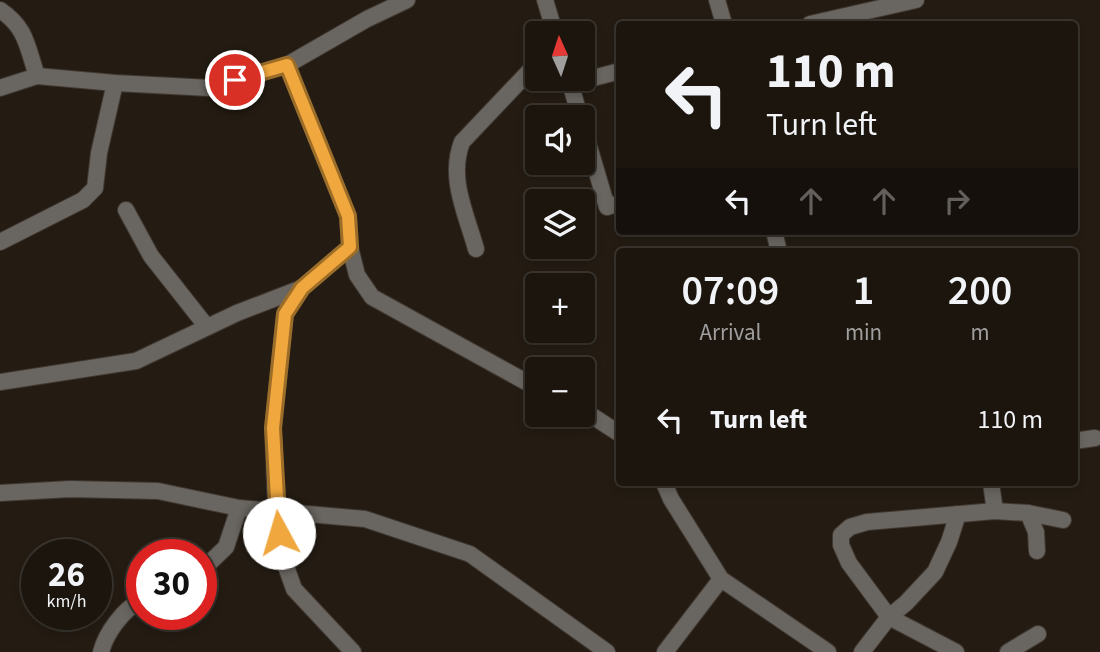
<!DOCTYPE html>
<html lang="en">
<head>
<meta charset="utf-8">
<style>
  :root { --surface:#1b150e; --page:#28221c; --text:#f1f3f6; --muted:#a09f9e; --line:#39342e }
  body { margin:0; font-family:"Source Sans 3",sans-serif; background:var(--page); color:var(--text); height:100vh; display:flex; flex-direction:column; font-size:26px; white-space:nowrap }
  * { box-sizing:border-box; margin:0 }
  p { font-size:23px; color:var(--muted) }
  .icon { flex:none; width:38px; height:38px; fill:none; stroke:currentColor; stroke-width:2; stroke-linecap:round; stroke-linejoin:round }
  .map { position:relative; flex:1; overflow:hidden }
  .drawer { position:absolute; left:616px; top:248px; width:462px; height:238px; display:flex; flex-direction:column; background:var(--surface); border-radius:7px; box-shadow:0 4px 10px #0003,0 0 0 2px var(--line) }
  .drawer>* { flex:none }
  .banner { position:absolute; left:616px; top:21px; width:462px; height:214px; border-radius:7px; box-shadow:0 4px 10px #0003,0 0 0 2px var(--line); background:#1b150e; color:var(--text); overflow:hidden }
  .needle { width:46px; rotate:357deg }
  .tools { position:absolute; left:525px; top:21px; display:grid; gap:14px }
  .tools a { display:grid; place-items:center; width:70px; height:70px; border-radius:7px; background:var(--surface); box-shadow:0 4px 10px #0003,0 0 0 2px var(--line); font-size:35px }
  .speed { position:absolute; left:21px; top:539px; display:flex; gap:14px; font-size:35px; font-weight:700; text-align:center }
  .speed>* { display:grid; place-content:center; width:91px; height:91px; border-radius:50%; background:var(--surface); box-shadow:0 4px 10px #0003,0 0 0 2px var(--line); line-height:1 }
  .speed small { font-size:18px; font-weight:400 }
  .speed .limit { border:10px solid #d22; background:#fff; color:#111 }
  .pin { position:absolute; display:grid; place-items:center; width:60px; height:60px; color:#fff; margin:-30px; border:4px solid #fff; border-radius:50%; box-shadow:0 2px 7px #0007 }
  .me { position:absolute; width:77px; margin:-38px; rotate:354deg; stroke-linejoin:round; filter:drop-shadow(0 0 5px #0008) }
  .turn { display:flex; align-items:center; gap:24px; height:147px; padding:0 35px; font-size:32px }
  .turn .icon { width:91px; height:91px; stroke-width:2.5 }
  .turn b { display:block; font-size:49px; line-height:60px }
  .lanes { display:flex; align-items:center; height:66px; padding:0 35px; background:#0003; justify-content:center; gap:35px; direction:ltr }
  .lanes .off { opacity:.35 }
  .eta { display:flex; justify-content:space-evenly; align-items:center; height:119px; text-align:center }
  .eta b { font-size:42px; font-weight:600; line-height:49px }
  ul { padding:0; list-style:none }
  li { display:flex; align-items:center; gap:21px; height:105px; padding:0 35px }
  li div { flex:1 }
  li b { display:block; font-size:26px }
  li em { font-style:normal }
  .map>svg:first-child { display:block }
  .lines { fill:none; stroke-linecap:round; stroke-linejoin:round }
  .street-casing { stroke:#413931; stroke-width:18 }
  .street { stroke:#696560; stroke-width:16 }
  .route-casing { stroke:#9b6d28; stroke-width:18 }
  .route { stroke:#efa73e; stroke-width:12 }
</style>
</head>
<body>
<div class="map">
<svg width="1100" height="652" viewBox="0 0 1100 652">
  <rect width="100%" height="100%" fill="#241c13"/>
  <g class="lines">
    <defs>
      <g id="street">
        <path d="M 545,0 L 555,33"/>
        <path d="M 717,0 L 724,24"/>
        <path d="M 0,10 C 27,28 27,47 37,76"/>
        <path d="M 810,24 L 916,0"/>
        <path d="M 287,65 L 348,216 L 350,247 L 302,288 L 285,314 L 273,428 L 276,510 L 282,555 L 294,589 L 353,652"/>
        <path d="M 569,79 L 580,117"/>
        <path d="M 570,84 L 620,71"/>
        <path d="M 0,88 L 37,76 L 115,83 L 210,88 L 287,65 L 367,19 L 407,0"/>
        <path d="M 583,126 L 607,207 L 620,203"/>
        <path d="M 126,210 L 151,256 L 207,327"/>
        <path d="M 774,231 L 779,252"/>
        <path d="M 0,242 L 83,200 L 95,188 L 99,153 L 115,83"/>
        <path d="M 350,247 L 357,275 L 372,297 L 537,388"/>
        <path d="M 476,249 C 466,213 448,178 462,142 L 537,63"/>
        <path d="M 0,382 L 136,361 L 237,313 L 302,288"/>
        <path d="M 583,410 L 620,434"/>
        <path d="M 1074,441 L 1095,438"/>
        <path d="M 664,483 L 671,499 L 721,579 L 828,652"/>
        <path d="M 991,483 L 995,511"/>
        <path d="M 0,493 L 70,489 L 158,491 L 239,508 L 365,519 L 470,554 L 607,652"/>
        <path d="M 1028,513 L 1036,532 L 1037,551"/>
        <path d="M 201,571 L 226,547 L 239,508"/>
        <path d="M 101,652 C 106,633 123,609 142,600"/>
        <path d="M 665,652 L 721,579"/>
        <path d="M 862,652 L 889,617 L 906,603 L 935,572 L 949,542 L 958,514"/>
        <path d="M 956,652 L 889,617 L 849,563 L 841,545 L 841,535 L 850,527 L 867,522 L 995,511 L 1028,513 L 1063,520"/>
        <path d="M 1008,652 L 1038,634"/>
      </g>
    </defs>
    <use href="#street" class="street-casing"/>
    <use href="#street" class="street"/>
  </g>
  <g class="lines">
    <defs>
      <path id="route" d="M 235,80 L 287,65 L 348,216 L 350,247 L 302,288 L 285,314 L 273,428 L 279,533"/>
    </defs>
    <use href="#route" class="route-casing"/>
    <use href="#route" class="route"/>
  </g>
</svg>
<div class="tools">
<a><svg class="needle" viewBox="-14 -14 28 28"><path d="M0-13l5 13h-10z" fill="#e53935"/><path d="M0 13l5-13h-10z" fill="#a09f9e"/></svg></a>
<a><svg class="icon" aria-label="sound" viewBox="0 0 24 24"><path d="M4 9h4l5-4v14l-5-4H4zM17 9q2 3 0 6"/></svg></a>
<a><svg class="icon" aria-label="layers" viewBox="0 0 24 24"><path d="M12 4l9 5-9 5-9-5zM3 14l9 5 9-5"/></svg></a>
<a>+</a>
<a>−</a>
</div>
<div class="speed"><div>26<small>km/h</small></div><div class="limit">30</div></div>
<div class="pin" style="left:235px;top:80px;background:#d93025"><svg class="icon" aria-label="arrive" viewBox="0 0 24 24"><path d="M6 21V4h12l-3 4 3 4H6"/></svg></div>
<svg class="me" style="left:279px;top:533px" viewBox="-20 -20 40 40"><circle r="19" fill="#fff"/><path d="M0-13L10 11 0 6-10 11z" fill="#efa73e"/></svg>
<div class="banner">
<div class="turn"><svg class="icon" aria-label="left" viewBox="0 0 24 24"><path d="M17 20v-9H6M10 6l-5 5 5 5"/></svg><div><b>110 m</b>Turn left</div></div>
<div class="lanes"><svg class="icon" aria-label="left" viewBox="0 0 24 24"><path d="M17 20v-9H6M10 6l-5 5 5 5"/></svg><svg class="icon off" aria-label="ahead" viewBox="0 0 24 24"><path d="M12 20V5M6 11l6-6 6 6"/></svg><svg class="icon off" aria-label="ahead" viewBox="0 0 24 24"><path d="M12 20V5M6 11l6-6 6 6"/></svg><svg class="icon off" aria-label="right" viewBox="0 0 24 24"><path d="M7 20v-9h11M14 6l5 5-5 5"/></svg></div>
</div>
<section class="drawer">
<div class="eta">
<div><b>07:09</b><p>Arrival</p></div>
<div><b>1</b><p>min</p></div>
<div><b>200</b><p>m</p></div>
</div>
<ul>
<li><svg class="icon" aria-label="left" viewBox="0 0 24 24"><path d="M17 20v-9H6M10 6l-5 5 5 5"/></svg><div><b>Turn left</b></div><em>110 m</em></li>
</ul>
</section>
</div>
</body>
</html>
